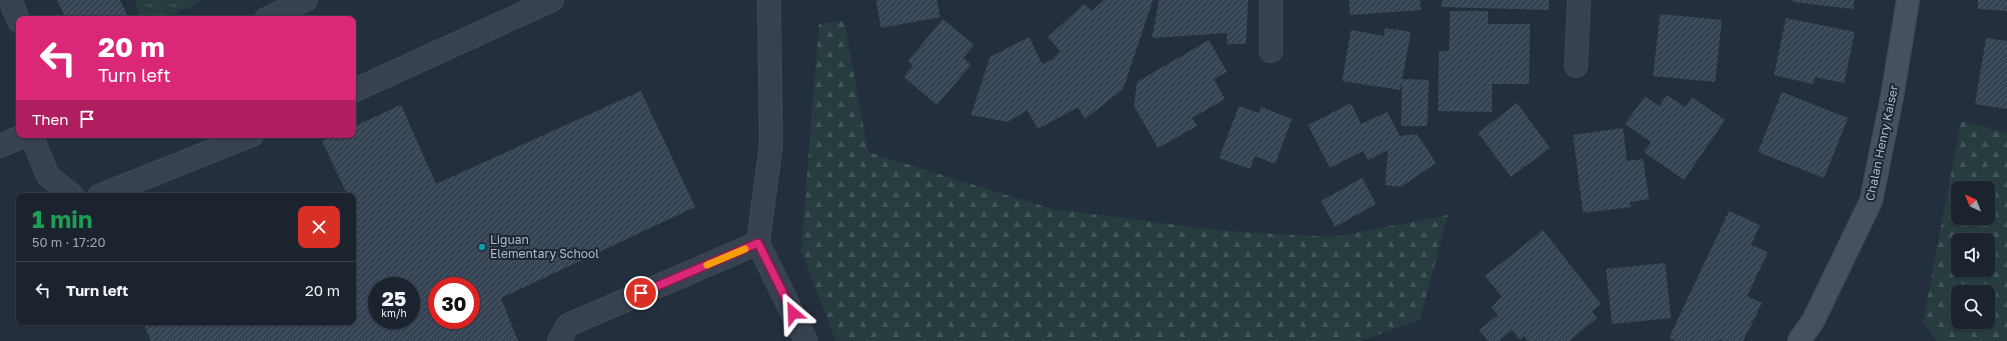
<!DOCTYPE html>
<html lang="en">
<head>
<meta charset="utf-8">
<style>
  :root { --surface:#1b232e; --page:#282f3a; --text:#f1f3f6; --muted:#a0a4aa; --line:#39404a }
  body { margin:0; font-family:"Golos Text",sans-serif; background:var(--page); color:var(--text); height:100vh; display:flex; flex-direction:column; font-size:15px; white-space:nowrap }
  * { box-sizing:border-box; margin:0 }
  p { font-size:13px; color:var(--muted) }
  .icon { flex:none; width:22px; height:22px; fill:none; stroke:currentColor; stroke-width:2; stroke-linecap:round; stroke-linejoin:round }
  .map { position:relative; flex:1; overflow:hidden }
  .drawer { position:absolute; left:16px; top:193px; width:340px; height:132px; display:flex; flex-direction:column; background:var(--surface); border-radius:8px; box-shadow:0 1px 3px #0004,0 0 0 1px var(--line) }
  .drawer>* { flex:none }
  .guide { position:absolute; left:16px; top:16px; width:340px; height:122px; border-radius:8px; box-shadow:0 1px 3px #0004,0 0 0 1px var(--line); background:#db2777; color:#fff; overflow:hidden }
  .needle { width:26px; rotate:317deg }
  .fabs { position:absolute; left:1951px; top:181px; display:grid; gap:8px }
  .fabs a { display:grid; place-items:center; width:44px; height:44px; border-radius:8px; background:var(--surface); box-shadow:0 1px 3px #0004,0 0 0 1px var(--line); font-size:20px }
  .speed { position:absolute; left:368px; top:277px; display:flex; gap:8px; font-size:20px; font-weight:700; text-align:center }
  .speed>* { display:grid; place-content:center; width:52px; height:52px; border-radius:50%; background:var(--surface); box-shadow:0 1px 3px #0004,0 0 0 1px var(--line); line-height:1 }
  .speed small { font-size:10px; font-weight:400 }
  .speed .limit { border:6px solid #d22; background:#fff; color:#111 }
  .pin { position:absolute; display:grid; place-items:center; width:34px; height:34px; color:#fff; margin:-17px; border:2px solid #fff; border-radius:50%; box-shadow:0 1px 4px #0007 }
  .me { position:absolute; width:44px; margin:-22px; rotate:334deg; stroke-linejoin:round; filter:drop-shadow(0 0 3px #0008) }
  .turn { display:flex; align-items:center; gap:14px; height:84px; padding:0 16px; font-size:18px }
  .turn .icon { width:52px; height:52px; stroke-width:2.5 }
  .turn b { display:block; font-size:28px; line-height:34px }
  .then { display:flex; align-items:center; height:38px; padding:0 16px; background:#0003; gap:8px; font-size:15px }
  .round { display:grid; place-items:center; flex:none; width:42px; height:42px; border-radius:8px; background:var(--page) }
  .headline { display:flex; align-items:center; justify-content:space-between; height:68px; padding:0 16px }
  h1 { font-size:24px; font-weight:700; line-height:30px; color:#1e9e55 }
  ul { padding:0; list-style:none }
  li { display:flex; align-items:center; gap:12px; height:56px; padding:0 16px; border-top:1px solid var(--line) }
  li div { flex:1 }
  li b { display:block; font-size:15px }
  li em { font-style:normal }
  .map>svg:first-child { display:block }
  .grass { fill:url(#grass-tufts) }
  .forest { fill:url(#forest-firs); fill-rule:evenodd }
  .building { fill:url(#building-hatch); fill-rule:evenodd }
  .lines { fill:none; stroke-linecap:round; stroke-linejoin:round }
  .street-casing { stroke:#414a57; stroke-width:24 }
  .secondary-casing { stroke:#414a57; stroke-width:24 }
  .street { stroke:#38414e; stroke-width:22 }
  .secondary { stroke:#465061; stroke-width:22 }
  .route-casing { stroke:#8e194d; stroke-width:10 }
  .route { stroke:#db2777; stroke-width:7 }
  .slow { stroke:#f59e0b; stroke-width:7 }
  .culture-dot { fill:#0f9aa8; stroke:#1d2633; stroke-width:1.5 }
  .labels { text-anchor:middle; stroke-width:4; stroke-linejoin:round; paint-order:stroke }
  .street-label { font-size:12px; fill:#b4bcc9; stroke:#1d2633 }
  .poi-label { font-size:12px; fill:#b4bcc9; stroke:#1d2633; text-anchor:start }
</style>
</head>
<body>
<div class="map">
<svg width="2007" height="341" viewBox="0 0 2007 341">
  <defs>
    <pattern id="grass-tufts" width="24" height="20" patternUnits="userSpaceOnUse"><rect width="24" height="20" fill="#263c3f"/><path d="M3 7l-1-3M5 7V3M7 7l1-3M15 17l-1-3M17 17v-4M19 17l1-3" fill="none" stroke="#435659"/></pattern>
    <pattern id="forest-firs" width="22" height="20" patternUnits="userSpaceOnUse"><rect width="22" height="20" fill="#263c3f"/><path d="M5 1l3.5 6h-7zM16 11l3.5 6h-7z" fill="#435659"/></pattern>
    <pattern id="building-hatch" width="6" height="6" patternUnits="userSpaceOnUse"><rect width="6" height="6" fill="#364354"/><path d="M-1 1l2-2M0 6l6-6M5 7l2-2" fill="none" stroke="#515c6b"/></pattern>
  </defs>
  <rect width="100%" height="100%" fill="#242f3e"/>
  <path class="grass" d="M 135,0 L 205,0 L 163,19 L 140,19 Z"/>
  <g class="forest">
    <path d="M 844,21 L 868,152 L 1052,209 L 1225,231 L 1333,237 L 1448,215 L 1420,320 L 1360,341 L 836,341 L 801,251 L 819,24 Z"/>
    <path d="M 1961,121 L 2007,133 L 2007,341 L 1937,341 L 1923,322 ZM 1958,188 L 1988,188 L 1988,218 L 1958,218 ZM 1958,240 L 1988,240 L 1988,270 L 1958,270 ZM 1958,292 L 1988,292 L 1988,322 L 1958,322 Z"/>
  </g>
  <g class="building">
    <path d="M 57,0 L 120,0 L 127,15 L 118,19 L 66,19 Z"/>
    <path d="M 876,0 L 937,0 L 940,17 L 881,28 Z"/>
    <path d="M 1104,0 L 1153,0 L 1123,89 L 1085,119 L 1078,107 L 1038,129 L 1027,110 L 1008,122 L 971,115 L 990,57 L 1029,37 L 1042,64 L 1051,60 L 1060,51 L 1048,37 L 1084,4 L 1092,11 Z"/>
    <path d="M 1159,0 L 1248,0 L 1246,44 L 1227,44 L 1227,33 L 1152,38 Z"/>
    <path d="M 1349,0 L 1420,0 L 1421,10 L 1350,15 Z"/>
    <path d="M 1442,0 L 1549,0 L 1549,10 L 1441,7 Z"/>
    <path d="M 1793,0 L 1854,0 L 1853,9 L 1793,2 Z"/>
    <path d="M 1978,0 L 2007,0 L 2007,11 L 1978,9 Z"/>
    <path d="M 1450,11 L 1488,11 L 1488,24 L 1530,24 L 1529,84 L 1492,84 L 1492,112 L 1438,111 L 1439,51 L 1449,51 Z"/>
    <path d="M 1660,14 L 1722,20 L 1715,82 L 1653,76 Z"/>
    <path d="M 1786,18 L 1855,32 L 1844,83 L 1815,77 L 1813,84 L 1774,75 Z"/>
    <path d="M 943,19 L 974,45 L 963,58 L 971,65 L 937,105 L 904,77 L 913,66 L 908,61 Z"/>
    <path d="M 1385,28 L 1411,32 L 1402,79 L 1429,80 L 1427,126 L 1401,126 L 1402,80 L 1400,90 L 1342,81 L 1351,30 L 1384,36 Z"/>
    <path d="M 1986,38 L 2007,41 L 2007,109 L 1975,104 Z"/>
    <path d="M 1209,40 L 1227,72 L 1214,79 L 1225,99 L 1192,118 L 1197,126 L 1158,148 L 1134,106 L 1137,82 Z"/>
    <path d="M 641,91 L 695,207 L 501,298 L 518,341 L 151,341 L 143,322 L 353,322 L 353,196 L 344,196 L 346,192 L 322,141 L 336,135 L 353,135 L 353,127 L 401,105 L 436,184 ZM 377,286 L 411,286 L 411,320 L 377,320 ZM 437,286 L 471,286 L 471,320 L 437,320 Z"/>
    <path d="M 1782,92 L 1848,118 L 1824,178 L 1758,152 Z"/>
    <path d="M 1667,95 L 1685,107 L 1692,97 L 1725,120 L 1684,180 L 1644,152 L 1651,142 L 1625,124 L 1645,96 L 1659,106 Z"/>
    <path d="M 1351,103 L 1361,124 L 1387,112 L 1400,136 L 1417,134 L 1436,163 L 1401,187 L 1385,185 L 1388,150 L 1368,160 L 1363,151 L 1330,168 L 1308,125 Z"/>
    <path d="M 1517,103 L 1550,148 L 1511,177 L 1478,133 Z"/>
    <path d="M 1239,106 L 1259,113 L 1261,107 L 1292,119 L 1275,164 L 1255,156 L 1250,169 L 1219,158 Z"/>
    <path d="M 1623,128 L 1627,161 L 1643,159 L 1649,199 L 1630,202 L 1631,207 L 1583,213 L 1573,135 Z"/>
    <path d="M 1362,178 L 1376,204 L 1335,227 L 1321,201 Z"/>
    <path d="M 1729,211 L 1760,225 L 1751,245 L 1768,252 L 1747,296 L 1762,303 L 1743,341 L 1723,341 L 1719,339 L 1718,341 L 1676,341 L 1669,338 Z"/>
    <path d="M 1543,230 L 1601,304 L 1592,311 L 1597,318 L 1569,341 L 1528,341 L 1524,336 L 1520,340 L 1512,330 L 1499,341 L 1488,341 L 1479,330 L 1498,315 L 1491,307 L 1502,297 L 1485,276 Z"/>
    <path d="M 1665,263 L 1671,318 L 1612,324 L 1606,269 Z"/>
  </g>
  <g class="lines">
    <defs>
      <g id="street">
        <path d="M 10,0 L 19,21"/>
        <path d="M 769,0 L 771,145 L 758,243 L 806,341"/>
        <path d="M 1271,0 L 1271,51"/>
        <path d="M 266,19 L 306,0"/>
        <path d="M 1576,66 L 1579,0"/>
        <path d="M 353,91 L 552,0"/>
        <path d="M 31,135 L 48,176 L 73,196"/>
        <path d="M 0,146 L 25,135"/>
        <path d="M 99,196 L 252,135"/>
        <path d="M 559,341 L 568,325 L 758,243"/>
      </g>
      <path id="secondary" d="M 1799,341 L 1813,321 L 1871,201 L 1892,97 L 1908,0"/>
    </defs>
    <use href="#street" class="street-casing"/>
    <use href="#secondary" class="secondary-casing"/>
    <use href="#street" class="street"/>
    <use href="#secondary" class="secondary"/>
  </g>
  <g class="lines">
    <defs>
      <path id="route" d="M 641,293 L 758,243 L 793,313"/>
    </defs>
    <use href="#route" class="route-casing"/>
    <use href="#route" class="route"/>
    <path class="slow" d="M 707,265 L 745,249"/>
  </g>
  <circle class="culture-dot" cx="482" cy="247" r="4"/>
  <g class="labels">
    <g class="street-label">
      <text transform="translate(1882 143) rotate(-78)" y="4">Chalan Henry Kaiser</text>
    </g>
    <g class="poi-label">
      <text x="490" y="244">Liguan<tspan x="490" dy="14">Elementary School</tspan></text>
    </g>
  </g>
</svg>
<div class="fabs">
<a><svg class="needle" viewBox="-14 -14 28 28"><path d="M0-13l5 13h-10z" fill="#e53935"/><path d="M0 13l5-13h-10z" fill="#a0a4aa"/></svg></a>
<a><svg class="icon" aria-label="sound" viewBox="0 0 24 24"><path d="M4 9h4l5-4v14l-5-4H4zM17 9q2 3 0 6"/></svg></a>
<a><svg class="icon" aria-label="search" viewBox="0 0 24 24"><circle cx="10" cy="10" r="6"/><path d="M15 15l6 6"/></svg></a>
</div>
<div class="speed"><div>25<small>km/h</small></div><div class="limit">30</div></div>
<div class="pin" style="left:641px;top:293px;background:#d93025"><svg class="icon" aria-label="arrive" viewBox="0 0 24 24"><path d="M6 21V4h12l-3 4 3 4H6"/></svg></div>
<svg class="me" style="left:793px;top:313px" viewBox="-20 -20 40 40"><path d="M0-17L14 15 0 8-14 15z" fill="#db2777" stroke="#fff" stroke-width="4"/></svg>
<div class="guide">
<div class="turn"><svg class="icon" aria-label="left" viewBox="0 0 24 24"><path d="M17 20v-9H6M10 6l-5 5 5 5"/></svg><div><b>20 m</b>Turn left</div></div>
<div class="then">Then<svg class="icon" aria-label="arrive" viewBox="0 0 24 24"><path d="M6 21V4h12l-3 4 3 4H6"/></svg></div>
</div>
<section class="drawer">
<div class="headline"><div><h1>1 min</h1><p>50 m · 17:20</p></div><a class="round" style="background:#d93025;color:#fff"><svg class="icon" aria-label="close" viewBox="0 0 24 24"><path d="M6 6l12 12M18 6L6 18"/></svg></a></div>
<ul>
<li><svg class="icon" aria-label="left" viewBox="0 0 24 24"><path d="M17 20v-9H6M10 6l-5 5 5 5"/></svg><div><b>Turn left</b></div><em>20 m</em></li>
</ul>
</section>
</div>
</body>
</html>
